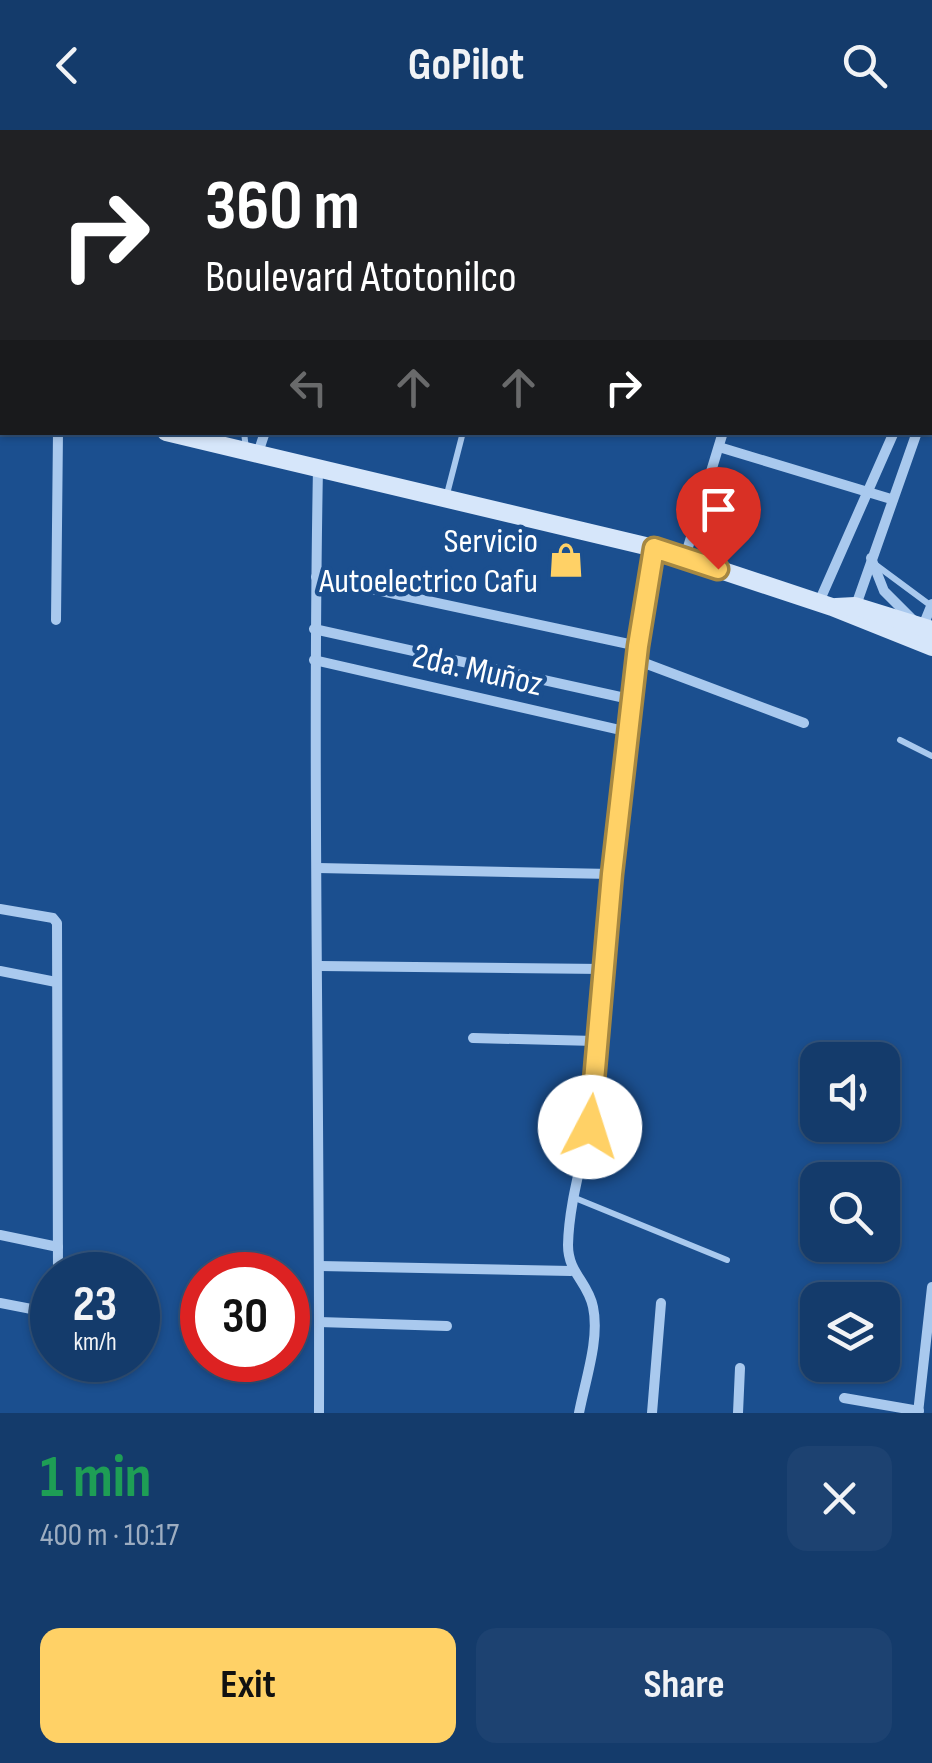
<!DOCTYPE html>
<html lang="en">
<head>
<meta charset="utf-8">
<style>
  :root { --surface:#143b6b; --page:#1d4271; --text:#f1f3f6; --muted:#9dadc1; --line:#33557e; --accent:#ffd166 }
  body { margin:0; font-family:"Sofia Sans Condensed",sans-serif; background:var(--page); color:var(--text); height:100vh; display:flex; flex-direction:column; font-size:38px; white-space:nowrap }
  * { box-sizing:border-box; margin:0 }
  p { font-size:32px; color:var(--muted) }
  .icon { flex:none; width:55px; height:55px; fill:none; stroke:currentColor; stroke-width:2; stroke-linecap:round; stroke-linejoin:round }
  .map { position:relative; height:1283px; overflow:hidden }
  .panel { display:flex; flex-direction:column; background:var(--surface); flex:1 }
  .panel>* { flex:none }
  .banner { position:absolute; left:0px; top:0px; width:932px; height:305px; box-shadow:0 2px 8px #0004,0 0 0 2px var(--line); background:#202124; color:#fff; overflow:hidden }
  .controls { position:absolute; left:800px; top:912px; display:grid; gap:20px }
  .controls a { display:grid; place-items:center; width:100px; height:100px; border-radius:20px; background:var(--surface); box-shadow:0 2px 8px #0004,0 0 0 2px var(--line); font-size:50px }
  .speed { position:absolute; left:30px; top:1122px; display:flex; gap:20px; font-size:50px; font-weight:700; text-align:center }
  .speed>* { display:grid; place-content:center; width:130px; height:130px; border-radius:50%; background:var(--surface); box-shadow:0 2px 8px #0004,0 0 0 2px var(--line); line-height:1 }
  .speed small { font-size:25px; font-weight:400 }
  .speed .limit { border:15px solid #d22; background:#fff; color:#111 }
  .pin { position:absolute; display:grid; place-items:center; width:85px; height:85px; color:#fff; margin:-102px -42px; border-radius:50% 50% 50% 0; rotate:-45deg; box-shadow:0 0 10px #0007 }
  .pin .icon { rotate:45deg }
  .me { position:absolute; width:110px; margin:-55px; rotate:5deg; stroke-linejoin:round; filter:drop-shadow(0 0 8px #0008) }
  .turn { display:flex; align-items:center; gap:35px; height:210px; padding:0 40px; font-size:45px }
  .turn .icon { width:130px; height:130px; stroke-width:2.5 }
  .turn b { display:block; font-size:70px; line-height:85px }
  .lanes { display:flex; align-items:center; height:95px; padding:0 40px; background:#0003; justify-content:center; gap:50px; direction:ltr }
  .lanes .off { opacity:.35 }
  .round { display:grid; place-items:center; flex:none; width:105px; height:105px; border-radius:20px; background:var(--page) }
  .overview { display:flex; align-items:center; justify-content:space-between; height:170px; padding:0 40px }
  h1 { font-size:60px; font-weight:700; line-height:75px; color:#1e9e55 }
  .button { display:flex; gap:20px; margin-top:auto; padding:20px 40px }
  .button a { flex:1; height:115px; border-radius:20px; background:var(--accent); color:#111; font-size:40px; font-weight:700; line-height:115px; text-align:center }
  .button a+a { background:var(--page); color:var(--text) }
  header { display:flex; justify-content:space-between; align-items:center; height:130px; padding:0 40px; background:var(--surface); font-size:45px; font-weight:700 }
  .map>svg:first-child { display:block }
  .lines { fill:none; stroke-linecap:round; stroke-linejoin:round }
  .lane { stroke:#a9c9ee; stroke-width:6 }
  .street { stroke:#a9c9ee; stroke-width:10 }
  .secondary { stroke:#d6e6fa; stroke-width:18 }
  .route-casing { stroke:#a68842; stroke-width:25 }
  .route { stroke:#ffd166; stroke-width:18 }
  .labels { text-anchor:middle; stroke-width:9; stroke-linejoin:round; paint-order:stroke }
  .poi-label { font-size:35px; fill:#fff; stroke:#1b4f8f; text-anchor:end }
  .street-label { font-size:35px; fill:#fff; stroke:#1b4f8f }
</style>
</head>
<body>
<header><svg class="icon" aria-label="back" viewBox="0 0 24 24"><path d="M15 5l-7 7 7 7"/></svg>GoPilot<svg class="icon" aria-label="search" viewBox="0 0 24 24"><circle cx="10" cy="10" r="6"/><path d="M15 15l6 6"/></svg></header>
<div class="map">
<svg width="932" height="1283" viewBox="0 0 932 1283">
  <rect width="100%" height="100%" fill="#1b4f8f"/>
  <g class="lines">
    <g class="lane">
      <path d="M 244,302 L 246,319"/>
      <path d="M 447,364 L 463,302"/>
      <path d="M 876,435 L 930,475"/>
      <path d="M 900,610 L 932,626"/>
      <path d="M 575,1068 L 727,1130"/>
    </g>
    <g class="street">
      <path d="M 148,0 L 158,2"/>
      <path d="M 41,2 L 42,0"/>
      <path d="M 112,2 L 113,0"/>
      <path d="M 237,2 L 238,0"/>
      <path d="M 359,2 L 360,0"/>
      <path d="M 800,2 L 800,0"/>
      <path d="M 869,2 L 869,0"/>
      <path d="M 930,43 L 932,35"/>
      <path d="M 0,159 L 2,149"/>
      <path d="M 930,204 L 932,197"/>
      <path d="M 930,237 L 932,238"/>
      <path d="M 930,268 L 932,263"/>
      <path d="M 719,317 L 891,369"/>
      <path d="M 258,323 L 265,302"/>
      <path d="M 318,338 C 312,653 320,968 319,1283"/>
      <path d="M 685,427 L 723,302"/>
      <path d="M 871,428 L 884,461 L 914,491"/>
      <path d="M 316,447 L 638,516"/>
      <path d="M 819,472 L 894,302"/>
      <path d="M 854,481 L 917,302"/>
      <path d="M 56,490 L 58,302"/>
      <path d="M 314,499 L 634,570"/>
      <path d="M 921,501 L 932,474"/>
      <path d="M 314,530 L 629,602"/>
      <path d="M 639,531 L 804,593"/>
      <path d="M 318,738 L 612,744"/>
      <path d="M 0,779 L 53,788 L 57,793 L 58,1145"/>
      <path d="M 320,836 L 603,839"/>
      <path d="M 0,841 L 56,852"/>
      <path d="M 473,908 L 595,911"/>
      <path d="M 0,1105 L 58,1117"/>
      <path d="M 320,1136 L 571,1141"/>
      <path d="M 0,1173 L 52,1183"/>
      <path d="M 319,1192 L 447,1196"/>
      <path d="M 844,1268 L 919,1281"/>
      <path d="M 579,1283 C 585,1251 600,1209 593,1177 C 588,1152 568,1143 568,1115 C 569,1069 585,1024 592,980 C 605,792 623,603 654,418"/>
      <path d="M 652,1283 L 661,1173"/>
      <path d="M 738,1283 L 740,1238"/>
      <path d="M 918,1283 L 932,1157"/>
    </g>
    <g class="secondary">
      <path d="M 0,265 L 2,265"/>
      <path d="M 166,302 L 654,418 L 832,477 L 932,517"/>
      <path d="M 836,477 L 855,476 L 932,500"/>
    </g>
  </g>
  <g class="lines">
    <defs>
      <path id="route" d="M 590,997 L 612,744 L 638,516 L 654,418 L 718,439"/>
    </defs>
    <use href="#route" class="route-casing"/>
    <use href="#route" class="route"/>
  </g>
  <defs>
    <symbol id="shop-bare" viewBox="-9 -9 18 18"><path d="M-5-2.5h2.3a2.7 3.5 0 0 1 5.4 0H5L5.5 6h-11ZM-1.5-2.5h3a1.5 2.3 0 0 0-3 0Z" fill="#ffd166" stroke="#1b4f8f" stroke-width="2.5" paint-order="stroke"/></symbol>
  </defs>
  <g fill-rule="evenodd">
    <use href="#shop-bare" x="541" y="405" width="50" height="50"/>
  </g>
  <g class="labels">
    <g class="poi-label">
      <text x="538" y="422">Servicio<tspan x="538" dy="40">Autoelectrico Cafu</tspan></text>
    </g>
    <g class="street-label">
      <text transform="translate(478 539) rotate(13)" y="12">2da. Muñoz</text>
    </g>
  </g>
</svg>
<div class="controls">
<a><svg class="icon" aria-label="sound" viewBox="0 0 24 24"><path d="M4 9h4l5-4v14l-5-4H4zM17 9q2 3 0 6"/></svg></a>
<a><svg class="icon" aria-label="search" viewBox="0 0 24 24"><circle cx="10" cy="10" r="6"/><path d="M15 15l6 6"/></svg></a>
<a><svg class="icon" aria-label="layers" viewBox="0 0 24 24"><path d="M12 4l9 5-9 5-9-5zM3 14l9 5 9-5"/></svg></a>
</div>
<div class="speed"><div>23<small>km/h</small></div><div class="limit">30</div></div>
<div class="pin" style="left:718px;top:439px;background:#d93025"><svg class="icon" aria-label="arrive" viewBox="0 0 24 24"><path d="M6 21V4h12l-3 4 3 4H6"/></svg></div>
<svg class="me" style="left:590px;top:997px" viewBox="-20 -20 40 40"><circle r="19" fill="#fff"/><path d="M0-13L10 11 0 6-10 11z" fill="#ffd166"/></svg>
<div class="banner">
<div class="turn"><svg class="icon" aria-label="right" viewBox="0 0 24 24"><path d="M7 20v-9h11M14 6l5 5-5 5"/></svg><div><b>360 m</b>Boulevard Atotonilco</div></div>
<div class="lanes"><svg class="icon off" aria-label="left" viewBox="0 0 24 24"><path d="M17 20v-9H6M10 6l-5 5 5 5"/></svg><svg class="icon off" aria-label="ahead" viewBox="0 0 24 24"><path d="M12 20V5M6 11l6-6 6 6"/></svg><svg class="icon off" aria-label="ahead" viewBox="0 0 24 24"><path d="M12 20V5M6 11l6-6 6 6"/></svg><svg class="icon" aria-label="right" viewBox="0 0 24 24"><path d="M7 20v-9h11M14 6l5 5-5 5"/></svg></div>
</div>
</div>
<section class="panel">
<div class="overview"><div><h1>1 min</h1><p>400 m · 10:17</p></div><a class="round"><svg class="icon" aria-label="close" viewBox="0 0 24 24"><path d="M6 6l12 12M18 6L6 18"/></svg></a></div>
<div class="button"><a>Exit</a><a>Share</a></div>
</section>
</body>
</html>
